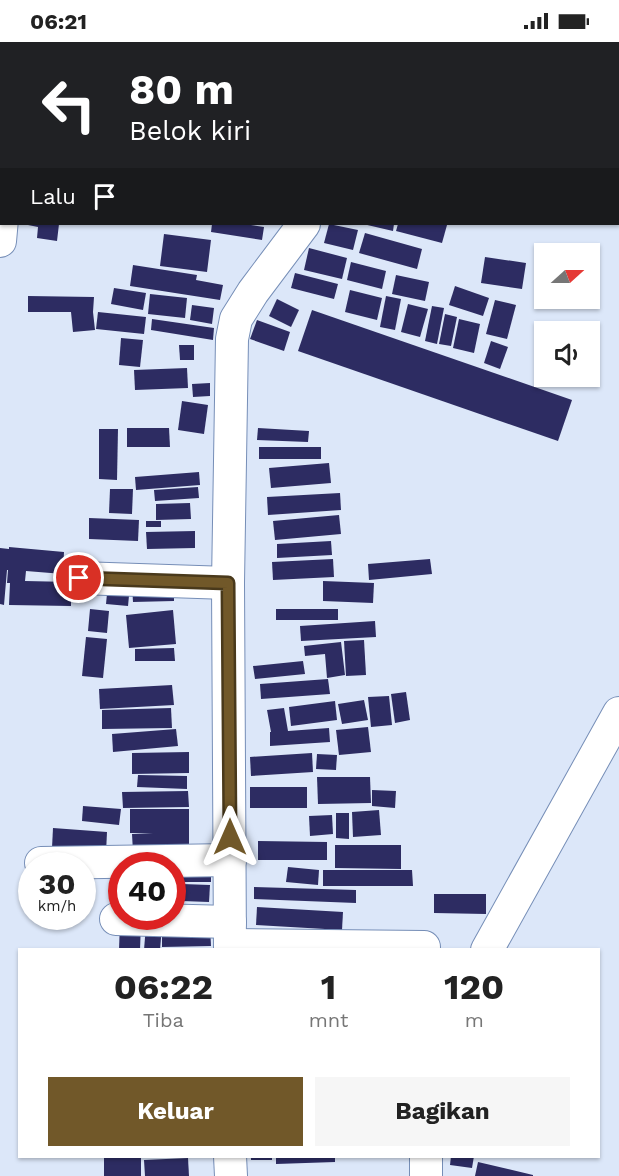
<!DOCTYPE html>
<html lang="id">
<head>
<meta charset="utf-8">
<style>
  :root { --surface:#fff; --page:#f6f6f6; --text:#222; --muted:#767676; --accent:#715829 }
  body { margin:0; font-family:"Work Sans",sans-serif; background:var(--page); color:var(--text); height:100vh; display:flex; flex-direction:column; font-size:22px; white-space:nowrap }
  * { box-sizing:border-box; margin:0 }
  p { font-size:20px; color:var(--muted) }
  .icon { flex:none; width:33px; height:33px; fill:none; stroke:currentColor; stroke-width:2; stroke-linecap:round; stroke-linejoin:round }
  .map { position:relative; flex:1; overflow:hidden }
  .drawer { position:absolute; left:18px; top:906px; width:582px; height:210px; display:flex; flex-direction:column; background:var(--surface); border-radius:0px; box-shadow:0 2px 4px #0004 }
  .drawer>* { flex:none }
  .banner { position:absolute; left:0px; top:0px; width:620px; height:183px; box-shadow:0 2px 4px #0004; background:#202124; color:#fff; overflow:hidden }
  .needle { width:39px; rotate:69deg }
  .buttons { position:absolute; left:534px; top:201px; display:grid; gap:12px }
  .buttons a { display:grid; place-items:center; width:66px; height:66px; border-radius:0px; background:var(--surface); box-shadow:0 2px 4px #0004; font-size:30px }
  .speed { position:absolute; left:18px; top:810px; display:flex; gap:12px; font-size:30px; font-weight:700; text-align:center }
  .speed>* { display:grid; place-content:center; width:78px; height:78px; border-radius:50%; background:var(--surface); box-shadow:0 2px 4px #0004; line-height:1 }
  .speed small { font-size:15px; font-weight:400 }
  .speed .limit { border:9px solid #d22; background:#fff; color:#111 }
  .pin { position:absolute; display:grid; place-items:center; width:51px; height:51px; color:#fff; margin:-26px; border:3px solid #fff; border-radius:50%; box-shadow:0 2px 6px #0007 }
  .me { position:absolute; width:66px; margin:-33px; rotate:0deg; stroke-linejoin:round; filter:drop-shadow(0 0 4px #0008) }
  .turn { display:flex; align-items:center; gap:21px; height:126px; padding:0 30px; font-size:27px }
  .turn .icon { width:78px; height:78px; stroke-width:2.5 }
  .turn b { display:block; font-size:42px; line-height:51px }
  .then { display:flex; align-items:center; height:57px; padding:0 30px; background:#0003; gap:12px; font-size:22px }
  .eta { display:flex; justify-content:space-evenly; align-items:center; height:102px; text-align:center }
  .eta b { font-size:36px; font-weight:700; line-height:42px }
  .cta { display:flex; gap:12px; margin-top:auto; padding:12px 30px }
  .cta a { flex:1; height:69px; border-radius:0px; background:var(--accent); color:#fff; font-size:24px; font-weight:700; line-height:69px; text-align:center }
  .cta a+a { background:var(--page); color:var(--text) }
  .status { display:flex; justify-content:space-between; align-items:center; height:42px; padding:0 30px; background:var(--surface); direction:ltr }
  .status svg { height:16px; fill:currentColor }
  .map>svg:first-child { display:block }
  .building { fill:#2d2c62 }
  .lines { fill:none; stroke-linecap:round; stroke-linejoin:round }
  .minor-casing { stroke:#768eb7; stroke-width:34 }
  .minor { stroke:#fff; stroke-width:32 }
  .route-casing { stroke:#49391b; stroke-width:15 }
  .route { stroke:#715829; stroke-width:10 }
</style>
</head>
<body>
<div class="status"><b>06:21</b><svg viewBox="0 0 49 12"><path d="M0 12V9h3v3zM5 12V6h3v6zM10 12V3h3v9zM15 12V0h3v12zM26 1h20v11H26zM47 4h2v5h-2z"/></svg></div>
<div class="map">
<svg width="619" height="1134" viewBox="0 0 619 1134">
  <rect width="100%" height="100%" fill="#dce7f9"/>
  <g class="building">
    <path d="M 212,182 L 244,182 L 264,185 L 262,198 L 211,190 Z"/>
    <path d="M 329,182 L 358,188 L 353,208 L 324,201 Z"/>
    <path d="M 363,182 L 394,182 L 393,189 Z"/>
    <path d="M 398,182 L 440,182 L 447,183 L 442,201 L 396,189 Z"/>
    <path d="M 28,183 L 59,182 L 57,199 L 37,196 L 38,185 Z"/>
    <path d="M 365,191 L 422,207 L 417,227 L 359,211 Z"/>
    <path d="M 164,192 L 211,198 L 207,230 L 160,224 Z"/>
    <path d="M 309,206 L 347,216 L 342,237 L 304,228 Z"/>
    <path d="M 485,215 L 526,221 L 522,247 L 481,241 Z"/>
    <path d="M 351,220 L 386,229 L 382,247 L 347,238 Z"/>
    <path d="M 133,223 L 197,233 L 196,238 L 223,243 L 220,258 L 130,244 Z"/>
    <path d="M 295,231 L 338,242 L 334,257 L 291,246 Z"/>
    <path d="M 396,233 L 429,240 L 425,259 L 392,252 Z"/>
    <path d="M 455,244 L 489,256 L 483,274 L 449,263 Z"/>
    <path d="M 114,246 L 146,251 L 143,268 L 111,262 Z"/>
    <path d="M 350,248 L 382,256 L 377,278 L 345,270 Z"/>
    <path d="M 150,252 L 187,256 L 185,276 L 148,272 Z"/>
    <path d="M 28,254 L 94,255 L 93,270 L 95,288 L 73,290 L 71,270 L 28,270 Z"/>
    <path d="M 386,254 L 401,257 L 395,288 L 380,285 Z"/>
    <path d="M 277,257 L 299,268 L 291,285 L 269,274 Z"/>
    <path d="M 495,258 L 516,263 L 507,297 L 486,292 Z"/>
    <path d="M 408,262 L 428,267 L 420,295 L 401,290 Z"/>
    <path d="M 192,263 L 214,266 L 212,282 L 190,278 Z"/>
    <path d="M 432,264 L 444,266 L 437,302 L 425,299 Z"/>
    <path d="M 312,268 L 572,358 L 558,399 L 298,309 Z"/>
    <path d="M 98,270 L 146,275 L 144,292 L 96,287 Z"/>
    <path d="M 445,272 L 457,275 L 451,304 L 439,302 Z"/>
    <path d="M 152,277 L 214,286 L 213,298 L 151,288 Z"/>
    <path d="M 459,277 L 480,282 L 474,311 L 453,306 Z"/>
    <path d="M 257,278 L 290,290 L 284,309 L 250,297 Z"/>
    <path d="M 121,296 L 143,298 L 140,325 L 119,323 Z"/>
    <path d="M 491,299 L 508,305 L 500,327 L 484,321 Z"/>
    <path d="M 179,303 L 194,303 L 194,318 L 180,318 Z"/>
    <path d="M 187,326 L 188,346 L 135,348 L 134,328 Z"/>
    <path d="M 210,341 L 210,354 L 193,355 L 192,342 Z"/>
    <path d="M 182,359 L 208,363 L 204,392 L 178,388 Z"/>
    <path d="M 127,386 L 169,386 L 170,405 L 127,405 Z"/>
    <path d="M 258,386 L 309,389 L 308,400 L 257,398 Z"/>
    <path d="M 99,387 L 118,387 L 117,438 L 99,437 Z"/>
    <rect x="259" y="405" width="62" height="12"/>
    <path d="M 329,421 L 331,441 L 271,446 L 269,426 Z"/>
    <path d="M 199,430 L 200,443 L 136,448 L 135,435 Z"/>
    <path d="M 198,445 L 199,456 L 155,459 L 154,448 Z"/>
    <path d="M 110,447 L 133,447 L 132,472 L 109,471 Z"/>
    <path d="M 340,451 L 341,468 L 268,473 L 267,455 Z"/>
    <path d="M 190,461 L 191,477 L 156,478 L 156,462 Z"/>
    <path d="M 339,473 L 341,492 L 275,498 L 273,479 Z"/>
    <path d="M 89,476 L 139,478 L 138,499 L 89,497 Z"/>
    <rect x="146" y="479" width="15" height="6"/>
    <path d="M 195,489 L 195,506 L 147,507 L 146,490 Z"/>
    <path d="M 331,499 L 332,513 L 277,516 L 277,502 Z"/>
    <path d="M 9,505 L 64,510 L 63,532 L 26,529 L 25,539 L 71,540 L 71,564 L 9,563 L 10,541 L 7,541 L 8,528 L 7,528 L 4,563 L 0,562 L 0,506 L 9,507 Z"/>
    <path d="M 333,517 L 334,535 L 273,538 L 272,520 Z"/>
    <path d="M 430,517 L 432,532 L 369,538 L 368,522 Z"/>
    <path d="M 323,539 L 374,541 L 373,561 L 323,559 Z"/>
    <path d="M 108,541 L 130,543 L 128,564 L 106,562 Z"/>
    <path d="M 174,541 L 174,559 L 133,560 L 132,542 Z"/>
    <path d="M 90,567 L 109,569 L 107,591 L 88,589 Z"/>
    <rect x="276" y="567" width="62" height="11"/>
    <path d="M 173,568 L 176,602 L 129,606 L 126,573 Z"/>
    <path d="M 375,579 L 376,595 L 301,599 L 300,584 Z"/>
    <path d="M 86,595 L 107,597 L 103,636 L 82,634 Z"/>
    <path d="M 364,598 L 366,633 L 346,634 L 344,599 Z"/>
    <path d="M 341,600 L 345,633 L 327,636 L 325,612 L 305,614 L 304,604 Z"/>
    <path d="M 174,606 L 175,619 L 135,619 L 135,607 Z"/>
    <path d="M 303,619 L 305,632 L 255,637 L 253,624 Z"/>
    <path d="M 328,637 L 330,652 L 261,657 L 260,642 Z"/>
    <path d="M 172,643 L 174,663 L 100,667 L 99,647 Z"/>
    <path d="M 406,650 L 410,678 L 395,681 L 391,652 Z"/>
    <path d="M 389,654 L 392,683 L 371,685 L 368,655 Z"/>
    <path d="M 364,658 L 368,678 L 342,682 L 338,662 Z"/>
    <path d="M 335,659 L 337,678 L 291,684 L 289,665 Z"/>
    <path d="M 171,666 L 172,686 L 102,687 L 102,668 Z"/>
    <path d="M 284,666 L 288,689 L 329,686 L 330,700 L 270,704 L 270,690 L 271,690 L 267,668 Z"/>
    <path d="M 368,685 L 371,710 L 339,713 L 336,688 Z"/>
    <path d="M 176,687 L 178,704 L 113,710 L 112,692 Z"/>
    <path d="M 189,710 L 189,731 L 132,732 L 132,711 Z"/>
    <path d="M 312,711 L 313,730 L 251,734 L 250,715 Z"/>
    <path d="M 317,712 L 337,713 L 336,728 L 316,727 Z"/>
    <path d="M 138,733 L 187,734 L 187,747 L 137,745 Z"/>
    <path d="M 317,735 L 370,735 L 371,761 L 318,762 Z"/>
    <rect x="250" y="745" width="57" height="21"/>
    <path d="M 372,748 L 396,749 L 395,766 L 372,764 Z"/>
    <path d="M 188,749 L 189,765 L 123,766 L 122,750 Z"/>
    <path d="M 83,764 L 121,767 L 119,783 L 82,779 Z"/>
    <path d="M 130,767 L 189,767 L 189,808 L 133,810 L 132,792 L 153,791 L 130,791 Z"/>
    <path d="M 379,768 L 381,793 L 353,795 L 352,770 Z"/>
    <path d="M 336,771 L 349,771 L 349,797 L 336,796 Z"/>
    <path d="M 332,773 L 333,792 L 310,794 L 309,774 Z"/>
    <path d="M 53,786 L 107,790 L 106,811 L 52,806 Z"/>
    <path d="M 258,799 L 327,800 L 327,818 L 258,818 Z"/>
    <path d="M 335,803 L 401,803 L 401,827 L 335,826 Z"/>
    <rect x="172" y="822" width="39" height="18"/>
    <path d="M 115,823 L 122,824 L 122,841 L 115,841 Z"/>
    <path d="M 288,825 L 319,828 L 318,843 L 286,840 Z"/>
    <path d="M 323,828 L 412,828 L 413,844 L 323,844 Z"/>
    <path d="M 178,842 L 180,862 L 172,863 L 172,843 Z"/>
    <path d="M 182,842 L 210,843 L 209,860 L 182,859 Z"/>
    <path d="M 254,845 L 356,848 L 356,861 L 254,857 Z"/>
    <path d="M 434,852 L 486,852 L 486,872 L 434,871 Z"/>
    <path d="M 257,865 L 343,870 L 342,888 L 256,883 Z"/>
    <path d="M 120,880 L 141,881 L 140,908 L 119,908 Z"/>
    <path d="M 146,883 L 162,884 L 160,908 L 144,908 Z"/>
    <path d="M 210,883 L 211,904 L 162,905 L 162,884 Z"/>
    <rect x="104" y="1114" width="37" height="20"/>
    <rect x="251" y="1114" width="21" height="4"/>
    <path d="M 276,1114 L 335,1114 L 335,1120 L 276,1122 Z"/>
    <path d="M 451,1114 L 474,1114 L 472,1126 L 450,1123 Z"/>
    <path d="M 188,1116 L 189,1134 L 145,1134 L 144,1118 Z"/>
    <path d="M 478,1120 L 533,1133 L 533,1134 L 475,1134 Z"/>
  </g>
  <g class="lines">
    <defs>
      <g id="minor">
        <path d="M 434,2 L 435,0"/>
        <path d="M 618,120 L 619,120"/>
        <path d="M 0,199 L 2,177"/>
        <path d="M 79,536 L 228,541"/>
        <path d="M 41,821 L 230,818"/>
        <path d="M 116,877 L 230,880"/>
        <path d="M 230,903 L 424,905"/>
        <path d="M 230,908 L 228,541 L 232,297 L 236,277 L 253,250 L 304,182"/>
        <path d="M 487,908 L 619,671"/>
        <path d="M 230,1114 L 231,1134"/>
        <path d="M 426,1134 L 426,1114"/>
      </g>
    </defs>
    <use href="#minor" class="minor-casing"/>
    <use href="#minor" class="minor"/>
  </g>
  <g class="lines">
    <defs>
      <path id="route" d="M 79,536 L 228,541 L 230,795"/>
    </defs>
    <use href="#route" class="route-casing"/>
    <use href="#route" class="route"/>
  </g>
</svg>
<div class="buttons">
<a><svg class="needle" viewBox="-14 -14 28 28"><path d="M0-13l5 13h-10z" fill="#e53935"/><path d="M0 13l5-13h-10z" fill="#767676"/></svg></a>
<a><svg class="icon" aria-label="sound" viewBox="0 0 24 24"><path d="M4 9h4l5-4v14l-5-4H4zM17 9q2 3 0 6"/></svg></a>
</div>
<div class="speed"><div>30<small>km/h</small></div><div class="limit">40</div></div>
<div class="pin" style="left:79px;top:536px;background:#d93025"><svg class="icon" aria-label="arrive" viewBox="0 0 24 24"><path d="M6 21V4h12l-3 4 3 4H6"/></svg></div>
<svg class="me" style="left:230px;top:795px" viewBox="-20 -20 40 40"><path d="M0-17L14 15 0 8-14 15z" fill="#715829" stroke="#fff" stroke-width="4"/></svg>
<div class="banner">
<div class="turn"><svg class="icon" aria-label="left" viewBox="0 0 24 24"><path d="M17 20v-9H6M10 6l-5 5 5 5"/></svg><div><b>80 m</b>Belok kiri</div></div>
<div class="then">Lalu<svg class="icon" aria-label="arrive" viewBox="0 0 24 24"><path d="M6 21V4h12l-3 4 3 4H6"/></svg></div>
</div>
<section class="drawer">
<div class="eta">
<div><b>06:22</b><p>Tiba</p></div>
<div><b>1</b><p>mnt</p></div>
<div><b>120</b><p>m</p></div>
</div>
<div class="cta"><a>Keluar</a><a>Bagikan</a></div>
</section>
</div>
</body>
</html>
